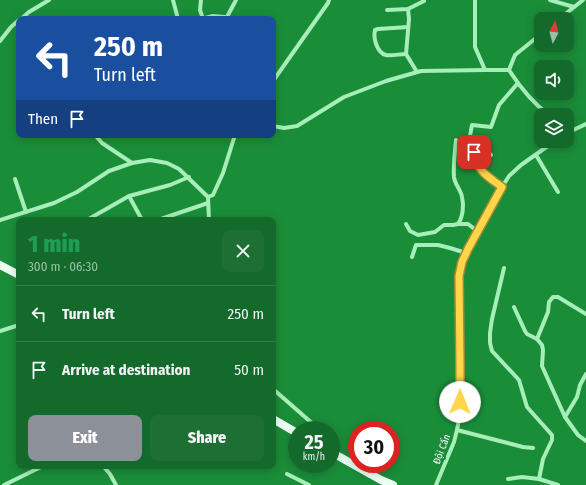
<!DOCTYPE html>
<html lang="en">
<head>
<meta charset="utf-8">
<style>
  :root { --surface:#146a2b; --page:#1d6f33; --text:#f1f3f6; --muted:#9dbfa9; --line:#337d47; --accent:#8c9099 }
  body { margin:0; font-family:"Fira Sans Condensed",sans-serif; background:var(--page); color:var(--text); height:100vh; display:flex; flex-direction:column; font-size:15px; white-space:nowrap }
  * { box-sizing:border-box; margin:0 }
  p { font-size:13px; color:var(--muted) }
  .icon { flex:none; width:22px; height:22px; fill:none; stroke:currentColor; stroke-width:2; stroke-linecap:round; stroke-linejoin:round }
  .map { position:relative; flex:1; overflow:hidden }
  .panel { position:absolute; left:16px; top:217px; width:260px; height:252px; display:flex; flex-direction:column; background:var(--surface); border-radius:8px; box-shadow:0 2px 10px #0003 }
  .panel>* { flex:none }
  .hud { position:absolute; left:16px; top:16px; width:260px; height:122px; border-radius:8px; box-shadow:0 2px 10px #0003; background:#1a4fa0; color:#fff; overflow:hidden }
  .needle { width:26px; rotate:6deg }
  .fabs { position:absolute; left:534px; top:12px; display:grid; gap:8px }
  .fabs a { display:grid; place-items:center; width:40px; height:40px; border-radius:8px; background:var(--surface); box-shadow:0 2px 10px #0003; font-size:20px }
  .speed { position:absolute; left:288px; top:421px; display:flex; gap:8px; font-size:20px; font-weight:700; text-align:center }
  .speed>* { display:grid; place-content:center; width:52px; height:52px; border-radius:50%; background:var(--surface); box-shadow:0 2px 10px #0003; line-height:1 }
  .speed small { font-size:10px; font-weight:400 }
  .speed .limit { border:6px solid #d22; background:#fff; color:#111 }
  .pin { position:absolute; display:grid; place-items:center; width:34px; height:34px; color:#fff; margin:-17px; border-radius:8px; box-shadow:0 2px 6px #0006 }
  .me { position:absolute; width:44px; margin:-22px; rotate:1deg; stroke-linejoin:round; filter:drop-shadow(0 0 3px #0008) }
  .turn { display:flex; align-items:center; gap:14px; height:84px; padding:0 12px; font-size:18px }
  .turn .icon { width:52px; height:52px; stroke-width:2.5 }
  .turn b { display:block; font-size:28px; line-height:34px }
  .then { display:flex; align-items:center; height:38px; padding:0 12px; background:#0003; gap:8px; font-size:15px }
  .round { display:grid; place-items:center; flex:none; width:42px; height:42px; border-radius:8px; background:var(--page) }
  .summary { display:flex; align-items:center; justify-content:space-between; height:68px; padding:0 12px }
  h1 { font-size:24px; font-weight:800; line-height:30px; color:#1e9e55 }
  .cta { display:flex; gap:8px; margin-top:auto; padding:8px 12px }
  .cta a { flex:1; height:46px; border-radius:8px; background:var(--accent); color:#fff; font-size:16px; font-weight:800; line-height:46px; text-align:center }
  .cta a+a { background:var(--page); color:var(--text) }
  ul { padding:0; list-style:none }
  li { display:flex; align-items:center; gap:12px; height:56px; padding:0 12px; border-top:1px solid var(--line) }
  li div { flex:1 }
  li b { display:block; font-size:15px }
  li em { font-style:normal }
  .map>svg:first-child { display:block }
  .lines { fill:none; stroke-linecap:round; stroke-linejoin:round }
  .minor { stroke:#a7eeb9; stroke-width:4 }
  .primary { stroke:#edfff3; stroke-width:8 }
  .route-casing { stroke:#a68a30; stroke-width:10 }
  .route { stroke:#ffd54a; stroke-width:7 }
  .labels { text-anchor:middle; stroke-width:4; stroke-linejoin:round; paint-order:stroke }
  .street-label { font-size:10px; fill:#fff; stroke:#1a8d39 }
</style>
</head>
<body>
<div class="map">
<svg width="586" height="485" viewBox="0 0 586 485">
  <rect width="100%" height="100%" fill="#1a8d39"/>
  <g class="lines">
    <g class="minor">
      <path d="M 173,0 L 178,19"/>
      <path d="M 201,0 L 200,10 L 203,19"/>
      <path d="M 475,0 L 475,47 L 485,70"/>
      <path d="M 550,0 L 574,7"/>
      <path d="M 408,9 L 409,19 L 406,54 L 417,72"/>
      <path d="M 387,10 L 408,9 L 424,1"/>
      <path d="M 21,19 L 29,12 L 49,0"/>
      <path d="M 201,19 L 213,16 L 224,17 L 227,17 L 236,0"/>
      <path d="M 559,19 L 583,0"/>
      <path d="M 0,41 L 11,27 L 19,20"/>
      <path d="M 406,54 C 400,54 392,56 386,55 C 377,53 373,38 375,30 L 378,29 L 408,27"/>
      <path d="M 509,70 L 515,55 L 541,34"/>
      <path d="M 273,81 L 328,3 L 329,0"/>
      <path d="M 273,126 L 284,128 L 297,126 L 344,97 L 386,81 L 421,71 L 485,70 L 509,70 C 520,87 533,103 549,115"/>
      <path d="M 567,133 L 586,124"/>
      <path d="M 95,135 L 102,143 L 132,163"/>
      <path d="M 456,140 C 455,152 453,165 454,177 C 455,185 461,190 462,197 C 464,205 463,217 458,224"/>
      <path d="M 474,152 C 478,173 486,175 502,187"/>
      <path d="M 491,155 L 469,141 L 472,125 L 491,127 L 499,105 L 518,83"/>
      <path d="M 536,155 L 558,192"/>
      <path d="M 15,179 L 26,212"/>
      <path d="M 129,196 L 142,220"/>
      <path d="M 0,220 L 54,203 L 77,192 L 109,171 L 132,163 L 150,160 L 167,163 L 179,169 L 208,197"/>
      <path d="M 87,220 L 129,196 L 170,185 L 189,177"/>
      <path d="M 158,220 L 208,203"/>
      <path d="M 209,220 L 208,197 L 213,195 L 223,173 L 235,135"/>
      <path d="M 406,224 L 410,231 L 418,235 L 435,232 L 444,225 L 453,225 L 458,224 L 468,224 L 477,231"/>
      <path d="M 412,257 L 416,245 L 438,245 L 450,248 L 466,253"/>
      <path d="M 504,268 L 492,319 L 490,333 L 490,343 L 492,351 L 519,380 L 527,407 L 552,435 L 552,440 L 543,459 L 539,479"/>
      <path d="M 514,307 L 525,331 L 527,334 L 537,339 L 542,345 L 543,350 L 542,366 L 565,417 L 578,435 L 586,441"/>
      <path d="M 0,331 L 19,325"/>
      <path d="M 537,339 L 548,312 L 549,302 L 553,297 L 558,297 L 586,314"/>
      <path d="M 273,389 L 313,424 L 318,430"/>
      <path d="M 565,417 L 577,397 L 580,385 L 586,374"/>
      <path d="M 457,430 L 523,447 L 533,448"/>
      <path d="M 103,466 L 110,474 L 116,485"/>
      <path d="M 287,474 L 309,485"/>
      <path d="M 508,479 L 522,477 L 539,479 L 558,485"/>
      <path d="M 4,485 L 43,466"/>
      <path d="M 436,485 L 454,442 L 457,430 L 460,414 L 461,377 L 459,277 L 462,262 L 467,249 L 498,193 L 509,176 L 521,165 L 555,141"/>
    </g>
    <g class="primary">
      <path d="M 0,265 L 19,275"/>
      <path d="M 273,419 L 297,433"/>
      <path d="M 331,452 L 381,480 L 393,485"/>
    </g>
  </g>
  <g class="lines">
    <defs>
      <path id="route" d="M 460,402 L 460,364 L 459,276 L 462,262 L 468,249 L 502,187 C 486,175 479,173 474,152"/>
    </defs>
    <use href="#route" class="route-casing"/>
    <use href="#route" class="route"/>
  </g>
  <g class="labels">
    <g class="street-label">
      <text transform="translate(441 449) rotate(-69)" y="4">Đội Cấn</text>
    </g>
  </g>
</svg>
<div class="fabs">
<a><svg class="needle" viewBox="-14 -14 28 28"><path d="M0-13l5 13h-10z" fill="#e53935"/><path d="M0 13l5-13h-10z" fill="#9dbfa9"/></svg></a>
<a><svg class="icon" aria-label="sound" viewBox="0 0 24 24"><path d="M4 9h4l5-4v14l-5-4H4zM17 9q2 3 0 6"/></svg></a>
<a><svg class="icon" aria-label="layers" viewBox="0 0 24 24"><path d="M12 4l9 5-9 5-9-5zM3 14l9 5 9-5"/></svg></a>
</div>
<div class="speed"><div>25<small>km/h</small></div><div class="limit">30</div></div>
<div class="pin" style="left:474px;top:152px;background:#d93025"><svg class="icon" aria-label="arrive" viewBox="0 0 24 24"><path d="M6 21V4h12l-3 4 3 4H6"/></svg></div>
<svg class="me" style="left:460px;top:402px" viewBox="-20 -20 40 40"><circle r="19" fill="#fff"/><path d="M0-13L10 11 0 6-10 11z" fill="#ffd54a"/></svg>
<div class="hud">
<div class="turn"><svg class="icon" aria-label="left" viewBox="0 0 24 24"><path d="M17 20v-9H6M10 6l-5 5 5 5"/></svg><div><b>250 m</b>Turn left</div></div>
<div class="then">Then<svg class="icon" aria-label="arrive" viewBox="0 0 24 24"><path d="M6 21V4h12l-3 4 3 4H6"/></svg></div>
</div>
<section class="panel">
<div class="summary"><div><h1>1 min</h1><p>300 m · 06:30</p></div><a class="round"><svg class="icon" aria-label="close" viewBox="0 0 24 24"><path d="M6 6l12 12M18 6L6 18"/></svg></a></div>
<ul>
<li><svg class="icon" aria-label="left" viewBox="0 0 24 24"><path d="M17 20v-9H6M10 6l-5 5 5 5"/></svg><div><b>Turn left</b></div><em>250 m</em></li>
<li><svg class="icon" aria-label="arrive" viewBox="0 0 24 24"><path d="M6 21V4h12l-3 4 3 4H6"/></svg><div><b>Arrive at destination</b></div><em>50 m</em></li>
</ul>
<div class="cta"><a>Exit</a><a>Share</a></div>
</section>
</div>
</body>
</html>
